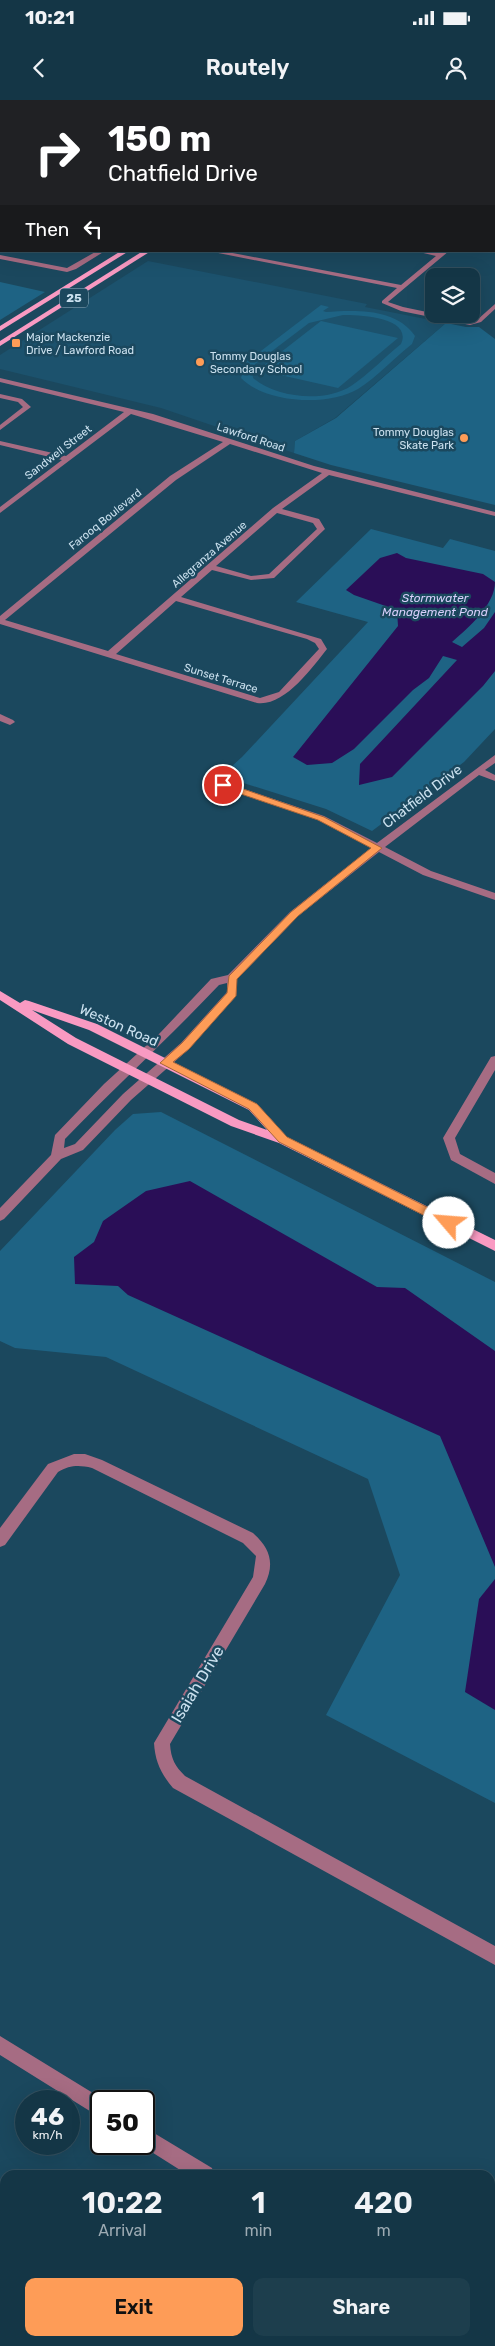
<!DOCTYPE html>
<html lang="en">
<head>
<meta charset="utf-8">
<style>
  :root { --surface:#143646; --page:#1d3e4d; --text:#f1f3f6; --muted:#9dabb3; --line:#33505f; --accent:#fe9c57 }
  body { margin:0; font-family:Rubik,sans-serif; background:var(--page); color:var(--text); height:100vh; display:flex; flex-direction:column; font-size:19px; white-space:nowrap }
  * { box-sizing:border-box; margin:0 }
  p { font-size:16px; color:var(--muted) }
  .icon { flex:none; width:28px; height:28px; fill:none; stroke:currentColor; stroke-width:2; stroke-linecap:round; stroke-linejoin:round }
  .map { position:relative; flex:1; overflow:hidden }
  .sheet { position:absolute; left:0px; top:2070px; width:495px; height:176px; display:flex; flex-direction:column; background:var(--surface); border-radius:15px 15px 0 0; box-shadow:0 5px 20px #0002,0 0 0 1px var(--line) }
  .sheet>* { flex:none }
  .banner { position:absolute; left:0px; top:0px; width:495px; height:152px; box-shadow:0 5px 20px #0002,0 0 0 1px var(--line); background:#202124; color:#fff; overflow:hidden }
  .buttons { position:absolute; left:425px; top:168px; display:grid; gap:10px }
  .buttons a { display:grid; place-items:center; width:55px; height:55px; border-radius:10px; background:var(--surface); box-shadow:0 5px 20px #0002,0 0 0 1px var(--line); font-size:25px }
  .speed { position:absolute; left:15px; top:1990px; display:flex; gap:10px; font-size:25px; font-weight:700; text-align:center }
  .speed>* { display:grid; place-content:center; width:65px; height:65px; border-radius:50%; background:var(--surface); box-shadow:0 5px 20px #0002,0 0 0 1px var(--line); line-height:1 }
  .speed small { font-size:12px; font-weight:400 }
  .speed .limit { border:2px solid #111; border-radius:8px; background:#fff; color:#111 }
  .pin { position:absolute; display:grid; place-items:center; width:42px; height:42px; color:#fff; margin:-21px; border:2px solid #fff; border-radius:50%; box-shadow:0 1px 5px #0007 }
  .me { position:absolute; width:55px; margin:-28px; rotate:297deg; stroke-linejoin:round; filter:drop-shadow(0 0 4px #0008) }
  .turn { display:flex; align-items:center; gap:18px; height:105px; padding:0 25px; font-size:22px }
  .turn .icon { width:65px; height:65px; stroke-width:2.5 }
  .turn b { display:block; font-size:35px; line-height:42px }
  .then { display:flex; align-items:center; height:48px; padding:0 25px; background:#0003; gap:10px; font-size:19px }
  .eta { display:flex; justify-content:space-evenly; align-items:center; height:85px; text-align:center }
  .eta b { font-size:30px; font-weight:600; line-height:35px }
  .button { display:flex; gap:10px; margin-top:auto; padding:10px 25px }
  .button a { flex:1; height:58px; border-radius:10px; background:var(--accent); color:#111; font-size:20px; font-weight:600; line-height:58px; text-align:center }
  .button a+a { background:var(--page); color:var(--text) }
  .status { display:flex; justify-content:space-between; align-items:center; height:35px; padding:0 25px; background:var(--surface); direction:ltr }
  .status svg { height:14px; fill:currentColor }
  header { display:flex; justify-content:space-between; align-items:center; height:65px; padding:0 25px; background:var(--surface); font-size:22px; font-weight:600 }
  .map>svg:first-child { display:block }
  .built { fill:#1c526d }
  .green { fill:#1e6384; fill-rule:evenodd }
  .water { fill:#2a0e57 }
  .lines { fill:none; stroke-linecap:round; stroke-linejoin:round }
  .minor { fill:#a66c83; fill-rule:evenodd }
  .major { fill:#f99ac2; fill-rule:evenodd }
  .route { fill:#fe9c57; stroke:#a56539 }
  .poi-dot { fill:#fe9c57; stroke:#1b485e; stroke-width:2 }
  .labels { text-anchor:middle; stroke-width:5; stroke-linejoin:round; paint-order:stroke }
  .far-poi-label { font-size:11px; fill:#cbe1ef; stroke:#1b485e; text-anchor:start }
  .far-street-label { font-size:11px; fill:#cbe1ef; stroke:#1b485e }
  .shield { fill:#1b485e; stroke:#96b3c4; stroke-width:1 }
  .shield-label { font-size:12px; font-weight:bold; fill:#cbe1ef }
  .far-water-label { font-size:12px; font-style:italic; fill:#d8cffb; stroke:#1b485e }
  .street-label { font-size:14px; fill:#cbe1ef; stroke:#1b485e }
  .near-street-label { font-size:16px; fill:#cbe1ef; stroke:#1b485e }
</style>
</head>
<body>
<div class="status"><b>10:21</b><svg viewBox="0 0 49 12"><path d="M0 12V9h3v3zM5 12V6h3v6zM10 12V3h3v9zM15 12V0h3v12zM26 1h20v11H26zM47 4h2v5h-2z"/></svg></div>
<header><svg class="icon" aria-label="back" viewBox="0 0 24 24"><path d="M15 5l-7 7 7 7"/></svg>Routely<svg class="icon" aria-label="person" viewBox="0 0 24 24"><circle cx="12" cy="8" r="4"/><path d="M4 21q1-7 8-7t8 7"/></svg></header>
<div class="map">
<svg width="495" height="2246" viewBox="0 0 495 2246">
  <rect width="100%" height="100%" fill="#1b485e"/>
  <path class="built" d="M 148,161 L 367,204 L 365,207 L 446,223 L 335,318 L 295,341 L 294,353 L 161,308 L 0,269 L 0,255 Z"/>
  <g class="green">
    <path d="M 0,182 L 45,192 L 0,220 Z"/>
    <path d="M 321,205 L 329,207 L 323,211 L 326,212 C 356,210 396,208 415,236 L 412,244 C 394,258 377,277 358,289 C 328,307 265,303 241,278 L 245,263 ZM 343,215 C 359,215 413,217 401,244 C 385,257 369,274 351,286 C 325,303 276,298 253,278 L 252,271 L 255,264 L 309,223 Z"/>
    <path d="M 321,221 L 398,238 L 338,288 L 258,270 Z"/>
    <path d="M 446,223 L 466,227 L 479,227 L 495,239 L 495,405 L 331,365 L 294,353 L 295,341 L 336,318 Z"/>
    <path d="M 371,429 L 443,448 L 450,439 L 495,451 L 495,629 L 464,662 L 372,731 L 326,709 L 221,676 L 242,657 L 368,522 L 296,502 Z"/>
    <path d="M 161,1012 L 495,1182 L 495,1703 L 326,1615 L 400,1475 L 368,1379 L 106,1257 L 15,1248 L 0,1241 L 0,1151 L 115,1030 L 133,1014 Z"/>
  </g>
  <g class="water">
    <path d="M 397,453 L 406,458 L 483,474 L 495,482 C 495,505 468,528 452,542 L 462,547 L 484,528 L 495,512 L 495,571 L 483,586 L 392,677 L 359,685 L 360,664 L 457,560 L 443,556 L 429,578 L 413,590 L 354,649 L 332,663 L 307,665 L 293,657 L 398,526 L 397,510 L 354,495 L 346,490 L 380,458 Z"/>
    <path d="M 190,1081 L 377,1187 L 405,1188 L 495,1251 L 495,1467 L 440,1336 L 128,1195 L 118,1186 L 75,1184 L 74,1157 L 94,1142 L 103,1121 L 146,1091 Z"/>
    <path d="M 495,1479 L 495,1610 L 465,1592 L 479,1499 Z"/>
  </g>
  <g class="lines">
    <g class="minor">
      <path d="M 188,0 L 200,0 L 200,1 L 189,1 Z"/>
      <path d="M 447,0 L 459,0 L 459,1 L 448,1 Z"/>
      <path d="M 494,2 L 495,2 L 495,6 L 494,5 Z"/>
      <path d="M 0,10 L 1,11 L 1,13 L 0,14 Z"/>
      <path d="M 1,31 L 1,35 L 0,36 L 0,32 Z"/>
      <rect x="0" y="46" width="1" height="4"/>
      <path d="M 495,50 L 495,54 L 494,55 L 494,51 Z"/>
      <path d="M 1,87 L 1,91 L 0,92 L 0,88 Z"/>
      <rect x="0" y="115" width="1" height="4"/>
      <path d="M 494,139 L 495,139 L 495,144 L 494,143 Z"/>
      <path d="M 97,151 L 105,151 L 76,169 L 67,172 L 0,159 L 0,155 L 67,168 Z"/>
      <path d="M 208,151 L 222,151 L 401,185 L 436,156 L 415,151 L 440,153 L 449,151 L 388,202 L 403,207 L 470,221 L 477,220 L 495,204 L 495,209 L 481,222 L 470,225 L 401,211 L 382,203 L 382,201 L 397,188 Z"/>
      <path d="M 0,278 L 153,314 L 314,366 L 495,412 L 495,416 L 329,375 L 282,409 L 319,419 L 325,429 L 274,478 L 251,480 L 212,470 L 181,497 L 321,539 L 327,549 C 312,568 284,607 257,603 L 0,524 L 0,516 L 170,376 L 223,342 L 131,314 L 0,413 L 0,407 L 62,360 L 0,345 L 0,341 L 66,356 L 124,312 L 0,282 ZM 230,344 L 322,373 L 273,408 L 108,551 L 5,520 L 176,380 ZM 277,413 L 313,423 L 317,429 L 269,474 L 251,476 L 216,466 ZM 176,501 L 307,539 L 315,543 L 319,549 L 279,592 L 260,598 L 116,554 Z"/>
      <path d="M 0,294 L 22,299 L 31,307 L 0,330 L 0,325 L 23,307 L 18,302 L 0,298 Z"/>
      <path d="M 0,614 L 13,620 L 15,622 L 10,625 L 0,621 Z"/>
      <path d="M 495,655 L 495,663 L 485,670 L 495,675 L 495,681 L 479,675 L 385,747 L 431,771 L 495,793 L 495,800 L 423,775 L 379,752 L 298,816 L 237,879 L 236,896 L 189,949 L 131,1000 L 83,1050 L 61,1059 L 4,1119 L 0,1121 L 0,1108 L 51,1055 L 55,1035 L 104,984 L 160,933 L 211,879 L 228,875 L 290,812 L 371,748 L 318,720 L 220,687 L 220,683 L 226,683 L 324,716 L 377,743 ZM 227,883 L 227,892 L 181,943 L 123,994 L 75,1044 L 64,1048 L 65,1039 C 115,987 169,938 219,885 Z"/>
      <path d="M 495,956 L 495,970 L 455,1038 L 460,1054 L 495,1073 L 495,1084 L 451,1060 L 443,1038 L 491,957 Z"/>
      <path d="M 74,1354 L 85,1354 L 102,1360 L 253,1433 C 270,1448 275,1463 265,1484 L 170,1644 C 171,1659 175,1666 185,1676 L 495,1846 L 495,1865 L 173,1688 C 161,1674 155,1661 154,1643 L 253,1477 L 256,1456 L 243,1443 L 92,1368 C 79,1365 70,1365 58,1372 L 5,1445 L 0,1447 L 0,1428 L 48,1364 Z"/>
      <path d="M 0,1936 L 106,2001 L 101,2001 L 101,2018 L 0,1955 Z"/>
      <path d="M 144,2027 L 212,2068 L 214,2075 L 188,2075 L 139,2044 L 144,2044 Z"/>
      <path d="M 490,2235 L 495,2238 L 495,2246 L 474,2246 L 472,2241 L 490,2241 Z"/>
      <path d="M 174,2241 L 194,2241 L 192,2246 L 172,2246 Z"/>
    </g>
    <g class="major">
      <path d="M 121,151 L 129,151 L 0,231 L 0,226 Z"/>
      <path d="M 143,151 L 151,151 L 0,246 L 0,241 Z"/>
      <path d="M 0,891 L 20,903 L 25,900 L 29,901 L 97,924 L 257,1004 L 287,1037 L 495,1140 L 495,1151 L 279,1043 L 231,1026 L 68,944 L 0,900 ZM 32,910 L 89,930 L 249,1010 L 267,1030 L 239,1020 L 76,938 Z"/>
    </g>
  </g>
  <path class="route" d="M 220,683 L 226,683 L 324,717 L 382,748 L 298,816 L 237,879 L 236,896 L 189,949 L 173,962 L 257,1004 L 287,1037 L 453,1120 L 455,1123 L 453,1126 L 445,1126 L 279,1042 L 249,1009 L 160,963 L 182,943 L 227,893 L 229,876 L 291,812 L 371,748 L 318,720 L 220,687 Z"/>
  <g class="poi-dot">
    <rect x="11" y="238" width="10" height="10" rx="2.5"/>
    <circle cx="200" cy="262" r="5"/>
    <circle cx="464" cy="338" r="5"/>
  </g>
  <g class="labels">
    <g class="far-poi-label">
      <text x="26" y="241">Major Mackenzie<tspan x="26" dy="13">Drive / Lawford Road</tspan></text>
      <text x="210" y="260">Tommy Douglas<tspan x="210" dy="13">Secondary School</tspan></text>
      <text x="454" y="336" text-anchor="end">Tommy Douglas<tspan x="454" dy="13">Skate Park</tspan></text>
    </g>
    <g class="far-street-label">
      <text transform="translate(251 337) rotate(18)" y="4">Lawford Road</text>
      <text transform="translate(58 352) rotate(-38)" y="4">Sandwell Street</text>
      <text transform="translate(105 419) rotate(-39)" y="4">Farooq Boulevard</text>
      <text transform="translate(209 454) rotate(-41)" y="4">Allegranza Avenue</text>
      <text transform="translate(221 578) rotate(17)" y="4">Sunset Terrace</text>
    </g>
    <rect class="shield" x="60" y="188.5" width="28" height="19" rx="4"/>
    <g class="shield-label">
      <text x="74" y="202">25</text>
    </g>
    <g class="far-water-label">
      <text x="435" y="502">Stormwater<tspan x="435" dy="14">Management Pond</tspan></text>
    </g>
    <g class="street-label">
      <text transform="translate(422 696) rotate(-37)" y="5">Chatfield Drive</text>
      <text transform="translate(119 925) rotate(24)" y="5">Weston Road</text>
    </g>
    <g class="near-street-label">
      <text transform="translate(197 1584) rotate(-59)" y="6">Isaiah Drive</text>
    </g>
  </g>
</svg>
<div class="buttons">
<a><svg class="icon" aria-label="layers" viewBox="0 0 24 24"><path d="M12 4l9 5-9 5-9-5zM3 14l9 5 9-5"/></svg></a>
</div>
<div class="speed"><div>46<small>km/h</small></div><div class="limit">50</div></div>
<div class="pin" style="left:223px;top:685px;background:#d93025"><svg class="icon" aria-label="arrive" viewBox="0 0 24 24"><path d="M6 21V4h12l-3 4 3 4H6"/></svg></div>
<svg class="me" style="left:449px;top:1123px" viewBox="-20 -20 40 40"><circle r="19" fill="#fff"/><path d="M0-13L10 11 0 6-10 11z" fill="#fe9c57"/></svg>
<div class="banner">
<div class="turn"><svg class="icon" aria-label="right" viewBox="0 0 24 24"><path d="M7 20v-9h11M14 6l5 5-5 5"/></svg><div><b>150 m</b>Chatfield Drive</div></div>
<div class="then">Then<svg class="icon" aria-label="left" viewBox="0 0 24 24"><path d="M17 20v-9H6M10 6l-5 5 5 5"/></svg></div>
</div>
<section class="sheet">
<div class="eta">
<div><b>10:22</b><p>Arrival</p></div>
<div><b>1</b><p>min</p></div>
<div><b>420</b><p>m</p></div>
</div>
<div class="button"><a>Exit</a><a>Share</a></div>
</section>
</div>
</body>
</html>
